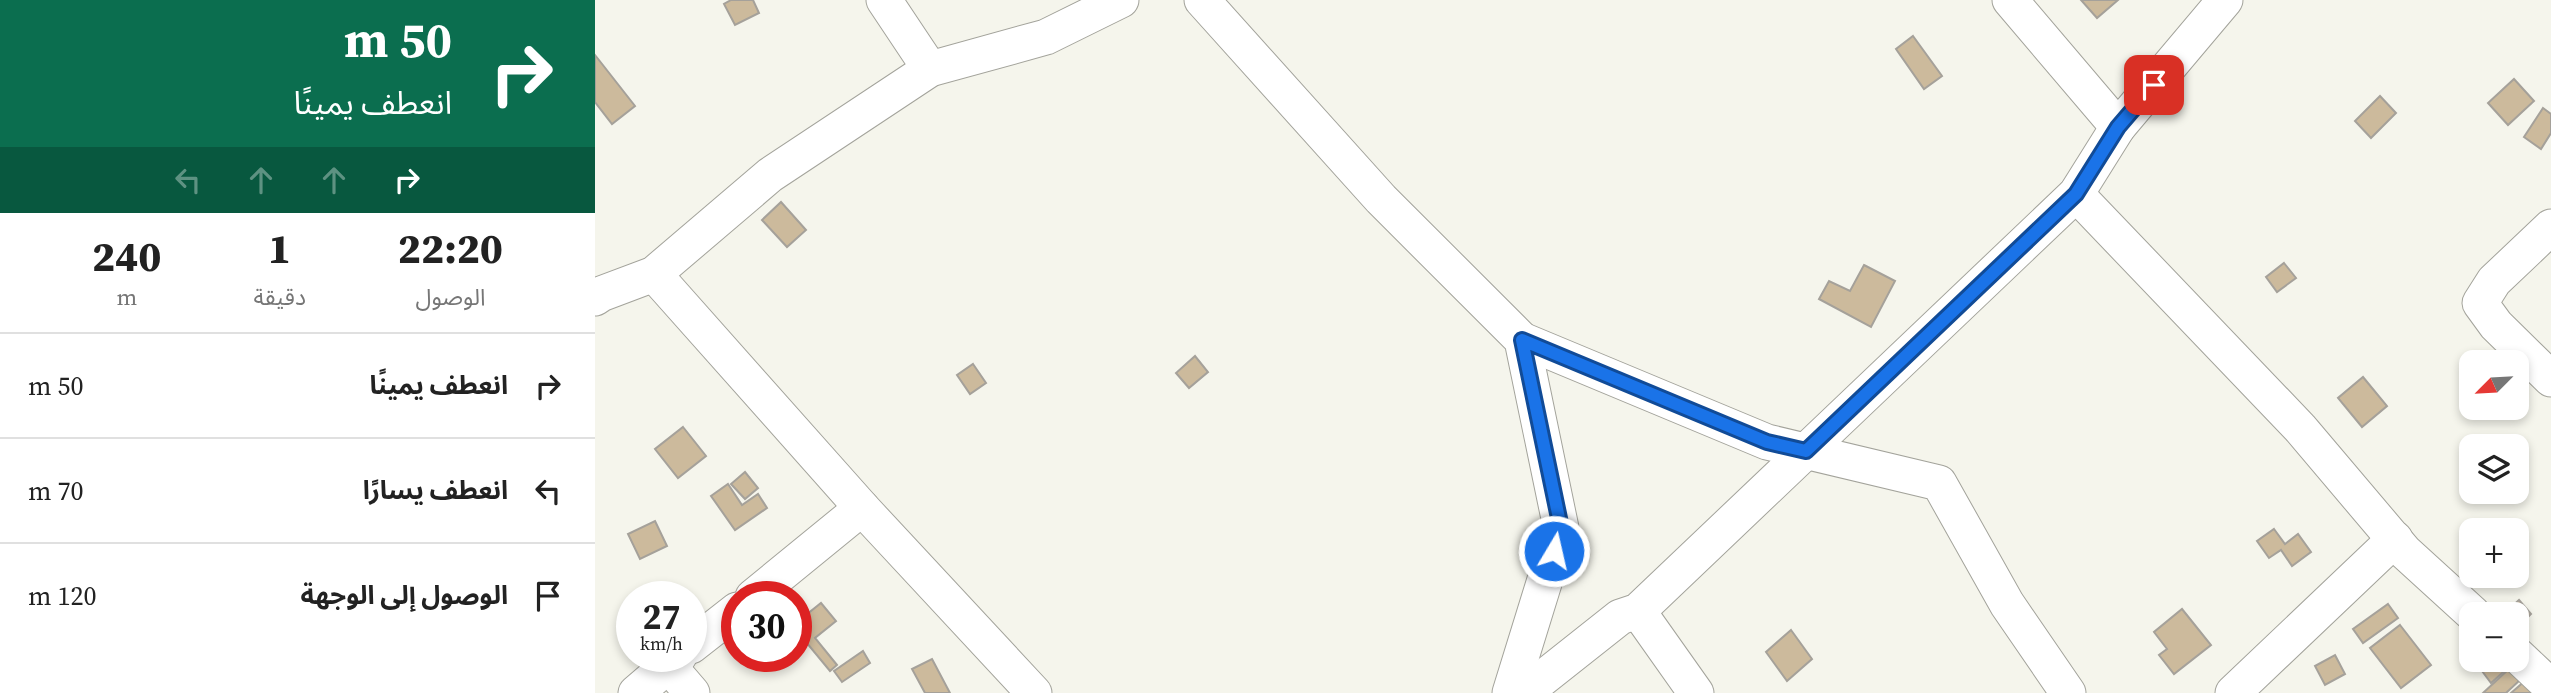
<!DOCTYPE html>
<html lang="ar">
<head>
<meta charset="utf-8">
<style>
  :root { --surface:#fff; --page:#f6f6f6; --text:#222; --muted:#767676; --line:#e0e0e0 }
  body { margin:0; font-family:"Source Serif 4","Noto Sans Arabic",serif; background:var(--page); color:var(--text); direction:rtl; height:100vh; display:flex; flex-direction:column; font-size:26px; white-space:nowrap }
  * { box-sizing:border-box; margin:0 }
  p { font-size:23px; color:var(--muted) }
  .icon { flex:none; width:38px; height:38px; fill:none; stroke:currentColor; stroke-width:2; stroke-linecap:round; stroke-linejoin:round }
  .map { position:relative; flex:1; overflow:hidden; direction:ltr }
  .sheet { display:flex; flex-direction:column; background:var(--surface); width:595px }
  .sheet>* { flex:none }
  .guide { background:#0b6e4f; color:#fff; overflow:hidden }
  .needle { width:46px; rotate:246deg }
  .buttons { position:absolute; left:1864px; top:350px; display:grid; gap:14px }
  .buttons a { display:grid; place-items:center; width:70px; height:70px; border-radius:14px; background:var(--surface); box-shadow:0 4px 10px #0003; font-size:35px }
  .speed { position:absolute; left:21px; top:581px; display:flex; gap:14px; font-size:35px; font-weight:700; text-align:center }
  .speed>* { display:grid; place-content:center; width:91px; height:91px; border-radius:50%; background:var(--surface); box-shadow:0 4px 10px #0003; line-height:1 }
  .speed small { font-size:18px; font-weight:400 }
  .speed .limit { border:10px solid #d22; background:#fff; color:#111 }
  .pin { position:absolute; display:grid; place-items:center; width:60px; height:60px; color:#fff; margin:-30px; border-radius:14px; box-shadow:0 4px 10px #0006 }
  .me { position:absolute; width:77px; margin:-38px; rotate:9deg; stroke-linejoin:round; filter:drop-shadow(0 0 5px #0008) }
  .turn { display:flex; align-items:center; gap:24px; height:147px; padding:0 28px; font-size:32px }
  .turn .icon { width:91px; height:91px; stroke-width:2.5 }
  .turn b { display:block; font-size:49px; line-height:60px }
  .lanes { display:flex; align-items:center; height:66px; padding:0 28px; background:#0003; justify-content:center; gap:35px; direction:ltr }
  .lanes .off { opacity:.35 }
  .eta { display:flex; justify-content:space-evenly; align-items:center; height:119px; text-align:center }
  .eta b { font-size:42px; font-weight:800; line-height:49px }
  ul { padding:0; list-style:none }
  li { display:flex; align-items:center; gap:21px; height:105px; padding:0 28px; border-top:2px solid var(--line) }
  li div { flex:1 }
  li b { display:block; font-size:26px }
  li em { font-style:normal }
  main { display:flex; flex:1; min-height:0 }
  .map>svg:first-child { display:block }
  .building { fill:#ccba9c; stroke:#a5a19a; stroke-width:2 }
  .lines { fill:none; stroke-linecap:round; stroke-linejoin:round }
  .minor-casing { stroke:#a3a39b; stroke-width:37 }
  .minor { stroke:#fff; stroke-width:35 }
  .route-casing { stroke:#114b97; stroke-width:18 }
  .route { stroke:#1a73e8; stroke-width:12 }
</style>
</head>
<body>
<main>
<div class="map">
<svg width="1956" height="693" viewBox="0 0 1956 693">
  <rect width="100%" height="100%" fill="#f5f5ec"/>
  <g class="building">
    <path d="M 136,0 L 158,0 L 164,13 L 140,25 L 129,4 Z"/>
    <path d="M 1486,0 L 1523,0 L 1502,18 Z"/>
    <path d="M 1318,36 L 1347,76 L 1329,89 L 1301,49 Z"/>
    <path d="M 0,55 L 40,106 L 17,124 L 0,102 Z"/>
    <path d="M 1919,79 L 1939,101 L 1913,125 L 1893,103 Z"/>
    <path d="M 1785,96 L 1801,113 L 1776,138 L 1760,121 Z"/>
    <path d="M 1948,108 L 1956,114 L 1956,133 L 1946,149 L 1929,137 Z"/>
    <path d="M 186,202 L 211,230 L 192,247 L 167,220 Z"/>
    <path d="M 1689,263 L 1701,278 L 1682,292 L 1671,277 Z"/>
    <path d="M 1269,265 L 1300,281 L 1276,327 L 1224,299 L 1234,281 L 1255,291 Z"/>
    <path d="M 600,356 L 613,372 L 594,388 L 581,373 Z"/>
    <path d="M 378,364 L 391,383 L 375,394 L 362,375 Z"/>
    <path d="M 1768,377 L 1792,406 L 1767,427 L 1743,398 Z"/>
    <path d="M 88,427 L 111,456 L 83,478 L 60,449 Z"/>
    <path d="M 150,472 L 163,488 L 150,499 L 136,484 Z"/>
    <path d="M 133,484 L 147,505 L 163,494 L 172,508 L 140,530 L 116,496 Z"/>
    <path d="M 60,521 L 72,546 L 45,559 L 33,534 Z"/>
    <path d="M 1679,529 L 1690,544 L 1703,534 L 1716,552 L 1697,566 L 1686,550 L 1674,558 L 1662,541 Z"/>
    <path d="M 1924,600 L 1936,614 L 1924,626 L 1922,614 L 1913,614 L 1911,612 Z"/>
    <path d="M 226,603 L 241,621 L 220,638 L 242,665 L 235,671 L 201,630 L 201,623 Z"/>
    <path d="M 1793,604 L 1803,618 L 1768,643 L 1758,629 Z"/>
    <path d="M 1587,609 L 1616,645 L 1579,674 L 1564,655 L 1572,649 L 1559,632 Z"/>
    <path d="M 1805,625 L 1836,665 L 1806,688 L 1775,648 Z"/>
    <path d="M 1196,630 L 1217,659 L 1192,681 L 1171,652 Z"/>
    <path d="M 268,651 L 275,663 L 247,682 L 239,671 Z"/>
    <path d="M 1740,655 L 1750,674 L 1730,685 L 1720,666 Z"/>
    <path d="M 337,659 L 355,693 L 330,693 L 317,669 Z"/>
    <path d="M 1900,660 L 1908,660 L 1915,666 L 1896,683 L 1887,671 Z"/>
    <path d="M 1915,668 L 1925,680 L 1911,693 L 1888,693 Z"/>
    <path d="M 1931,680 L 1942,693 L 1916,693 Z"/>
  </g>
  <g class="lines">
    <defs>
      <g id="minor">
        <path d="M 289,0 L 335,69"/>
        <path d="M 607,0 L 786,199 L 927,340 L 966,528 L 915,693"/>
        <path d="M 1415,0 L 1523,127"/>
        <path d="M 1481,194 L 1705,428 L 1810,552 L 1878,614"/>
        <path d="M 1956,227 L 1899,281 L 1885,303 L 1901,325 L 1956,379"/>
        <path d="M 59,274 L 267,508 L 439,693"/>
        <path d="M 0,298 L 6,294 L 59,274 L 175,175 L 335,69 L 451,37 L 526,0"/>
        <path d="M 927,340 L 1172,442 L 1344,483 L 1412,604 L 1473,693"/>
        <path d="M 158,597 L 267,508"/>
        <path d="M 1043,611 L 1101,693"/>
        <path d="M 96,646 L 142,610"/>
        <path d="M 1922,655 L 1956,687"/>
        <path d="M 73,665 L 97,693"/>
        <path d="M 41,693 L 84,656"/>
        <path d="M 929,693 L 1025,617 L 1043,611 L 1481,194 L 1523,127 L 1630,0"/>
        <path d="M 1638,693 L 1800,539"/>
      </g>
    </defs>
    <use href="#minor" class="minor-casing"/>
    <use href="#minor" class="minor"/>
  </g>
  <g class="lines">
    <defs>
      <path id="route" d="M 959,551 L 966,528 L 927,340 L 1172,442 L 1211,451 L 1481,194 L 1523,127 L 1559,85"/>
    </defs>
    <use href="#route" class="route-casing"/>
    <use href="#route" class="route"/>
  </g>
</svg>
<div class="buttons">
<a><svg class="needle" viewBox="-14 -14 28 28"><path d="M0-13l5 13h-10z" fill="#e53935"/><path d="M0 13l5-13h-10z" fill="#767676"/></svg></a>
<a><svg class="icon" aria-label="layers" viewBox="0 0 24 24"><path d="M12 4l9 5-9 5-9-5zM3 14l9 5 9-5"/></svg></a>
<a>+</a>
<a>−</a>
</div>
<div class="speed"><div>27<small>km/h</small></div><div class="limit">30</div></div>
<div class="pin" style="left:1559px;top:85px;background:#d93025"><svg class="icon" aria-label="arrive" viewBox="0 0 24 24"><path d="M6 21V4h12l-3 4 3 4H6"/></svg></div>
<svg class="me" style="left:959px;top:551px" viewBox="-20 -20 40 40"><circle r="17" fill="#1a73e8" stroke="#fff" stroke-width="3"/><path d="M0-11L8 9 0 5-8 9z" fill="#fff"/></svg>
</div>
<section class="sheet">
<div class="guide">
<div class="turn"><svg class="icon" aria-label="right" viewBox="0 0 24 24"><path d="M7 20v-9h11M14 6l5 5-5 5"/></svg><div><b>50 m</b>انعطف يمينًا</div></div>
<div class="lanes"><svg class="icon off" aria-label="left" viewBox="0 0 24 24"><path d="M17 20v-9H6M10 6l-5 5 5 5"/></svg><svg class="icon off" aria-label="ahead" viewBox="0 0 24 24"><path d="M12 20V5M6 11l6-6 6 6"/></svg><svg class="icon off" aria-label="ahead" viewBox="0 0 24 24"><path d="M12 20V5M6 11l6-6 6 6"/></svg><svg class="icon" aria-label="right" viewBox="0 0 24 24"><path d="M7 20v-9h11M14 6l5 5-5 5"/></svg></div>
</div>
<div class="eta">
<div><b>22:20</b><p>الوصول</p></div>
<div><b>1</b><p>دقيقة</p></div>
<div><b>240</b><p>m</p></div>
</div>
<ul>
<li><svg class="icon" aria-label="right" viewBox="0 0 24 24"><path d="M7 20v-9h11M14 6l5 5-5 5"/></svg><div><b>انعطف يمينًا</b></div><em>50 m</em></li>
<li><svg class="icon" aria-label="left" viewBox="0 0 24 24"><path d="M17 20v-9H6M10 6l-5 5 5 5"/></svg><div><b>انعطف يسارًا</b></div><em>70 m</em></li>
<li><svg class="icon" aria-label="arrive" viewBox="0 0 24 24"><path d="M6 21V4h12l-3 4 3 4H6"/></svg><div><b>الوصول إلى الوجهة</b></div><em>120 m</em></li>
</ul>
</section>
</main>
</body>
</html>
